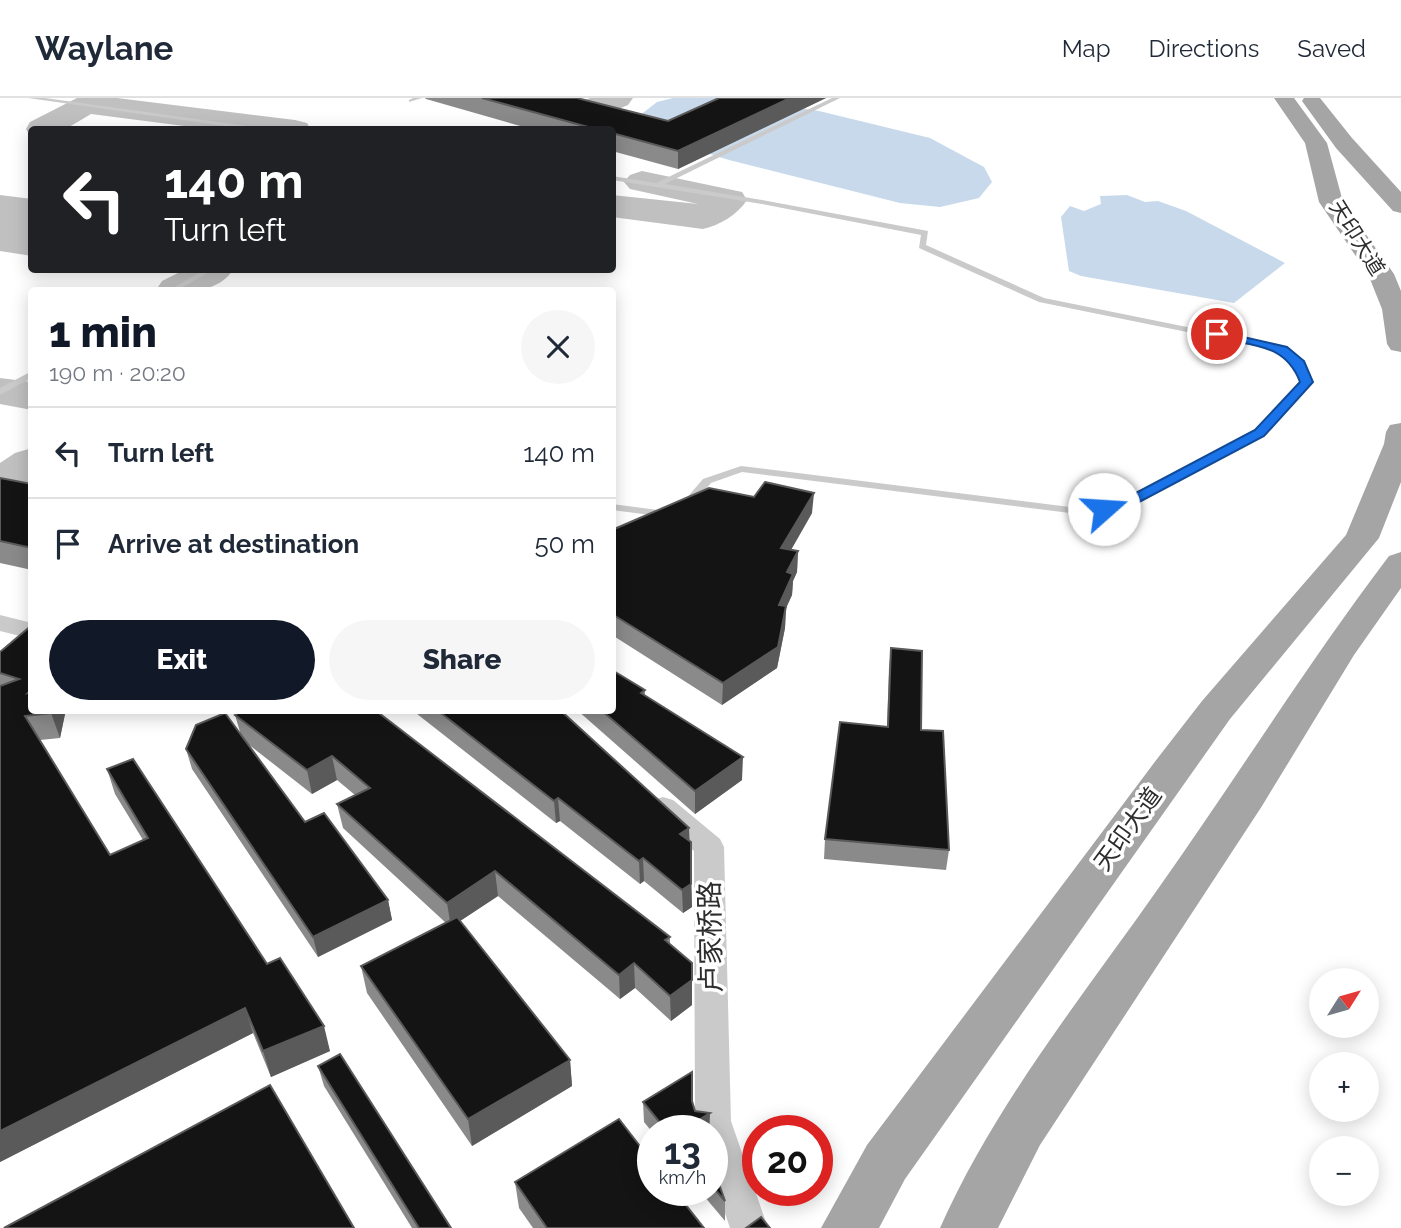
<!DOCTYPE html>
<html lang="en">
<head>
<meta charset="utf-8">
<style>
  :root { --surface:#fff; --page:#f6f6f7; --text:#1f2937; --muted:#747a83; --line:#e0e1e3; --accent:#111827 }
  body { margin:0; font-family:Raleway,"Noto Sans SC",sans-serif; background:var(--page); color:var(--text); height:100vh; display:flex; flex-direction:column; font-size:26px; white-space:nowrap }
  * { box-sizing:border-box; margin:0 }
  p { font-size:23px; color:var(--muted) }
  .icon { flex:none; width:38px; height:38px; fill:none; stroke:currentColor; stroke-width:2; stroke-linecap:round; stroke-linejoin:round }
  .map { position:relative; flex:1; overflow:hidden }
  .drawer { position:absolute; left:28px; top:189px; width:588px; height:427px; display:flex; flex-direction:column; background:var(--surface); border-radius:7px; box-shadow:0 4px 18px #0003 }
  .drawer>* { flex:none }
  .hud { position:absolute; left:28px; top:28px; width:588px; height:147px; border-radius:7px; box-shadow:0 4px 18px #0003; background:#202124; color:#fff; overflow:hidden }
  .needle { width:46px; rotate:53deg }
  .fabs { position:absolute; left:1309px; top:870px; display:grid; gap:14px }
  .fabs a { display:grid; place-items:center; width:70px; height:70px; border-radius:50%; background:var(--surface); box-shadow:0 4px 18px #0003; font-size:35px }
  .speed { position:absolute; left:637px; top:1017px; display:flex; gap:14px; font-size:35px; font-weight:700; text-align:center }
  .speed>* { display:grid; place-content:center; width:91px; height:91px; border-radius:50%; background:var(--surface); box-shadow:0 4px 18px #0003; line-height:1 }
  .speed small { font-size:18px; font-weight:400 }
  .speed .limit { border:10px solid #d22; background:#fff; color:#111 }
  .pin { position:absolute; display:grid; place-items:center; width:60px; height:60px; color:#fff; margin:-30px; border:4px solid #fff; border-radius:50%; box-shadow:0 2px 7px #0007 }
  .me { position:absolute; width:77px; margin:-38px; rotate:71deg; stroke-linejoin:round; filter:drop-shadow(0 0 5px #0008) }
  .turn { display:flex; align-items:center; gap:24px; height:147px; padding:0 21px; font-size:32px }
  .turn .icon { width:91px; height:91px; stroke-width:2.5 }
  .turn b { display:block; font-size:49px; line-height:60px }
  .round { display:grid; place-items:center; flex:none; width:74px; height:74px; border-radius:37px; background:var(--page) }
  .summary { display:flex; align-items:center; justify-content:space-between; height:119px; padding:0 21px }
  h1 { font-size:42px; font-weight:800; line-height:52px; color:var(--accent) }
  .button { display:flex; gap:14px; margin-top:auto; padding:14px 21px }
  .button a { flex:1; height:80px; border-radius:42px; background:var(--accent); color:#fff; font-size:28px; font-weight:800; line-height:80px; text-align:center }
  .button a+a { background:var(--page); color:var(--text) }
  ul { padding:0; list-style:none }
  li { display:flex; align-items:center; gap:21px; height:91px; padding:0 21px; border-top:2px solid var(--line) }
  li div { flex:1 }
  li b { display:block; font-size:26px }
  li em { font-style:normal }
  header { display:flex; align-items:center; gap:42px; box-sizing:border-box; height:98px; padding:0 35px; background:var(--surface); border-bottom:2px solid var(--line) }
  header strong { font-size:33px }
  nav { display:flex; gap:38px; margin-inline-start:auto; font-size:24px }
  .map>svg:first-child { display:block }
  .water { fill:#c7d9ea }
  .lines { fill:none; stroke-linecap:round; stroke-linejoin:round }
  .taxiway { fill:#c0c0c0; fill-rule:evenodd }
  .runway { fill:#c0c0c0; fill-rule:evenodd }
  .service { fill:#cacaca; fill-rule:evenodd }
  .minor { fill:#cacaca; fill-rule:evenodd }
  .primary { fill:#a5a5a5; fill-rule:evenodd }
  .wall { fill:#8a8a8a }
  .shaded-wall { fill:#5a5a5a }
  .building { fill:#141414; stroke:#5a5a5a; stroke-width:2 }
  .route { fill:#1a73e8; stroke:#114b97; stroke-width:2 }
  .labels { text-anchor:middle; stroke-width:7; stroke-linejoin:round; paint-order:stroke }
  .far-street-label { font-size:21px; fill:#2d2d2d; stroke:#fff }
  .street-label { font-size:24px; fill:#2d2d2d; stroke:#fff }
  .near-street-label { font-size:28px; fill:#2d2d2d; stroke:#fff }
</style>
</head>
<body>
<header>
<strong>Waylane</strong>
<nav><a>Map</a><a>Directions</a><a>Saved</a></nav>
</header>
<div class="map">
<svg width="1401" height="1130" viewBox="0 0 1401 1130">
  <rect width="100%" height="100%" fill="#fff"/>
  <g class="water">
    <path d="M 673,0 L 736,0 L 819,13 L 930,40 L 984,69 L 992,84 L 979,100 L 940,109 L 900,105 L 729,62 L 655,39 L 639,18 L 657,4 Z"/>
    <path d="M 1127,97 L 1145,104 L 1158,103 L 1186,113 L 1285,165 L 1234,205 L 1081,178 L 1069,173 L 1061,119 L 1070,108 L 1084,113 L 1101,106 L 1100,98 Z"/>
  </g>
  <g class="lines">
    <g class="taxiway">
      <path d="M 77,0 L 117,0 L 295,22 L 307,25 L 311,32 L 215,32 L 91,16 L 64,32 L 32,32 L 30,38 L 26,31 L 30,24 Z"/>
      <path d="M 590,0 L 633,0 L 628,7 L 570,32 L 525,32 L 529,25 Z"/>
      <path d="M 642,73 L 742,94 L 747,102 C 737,117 720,127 703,131 L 612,119 L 612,97 L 698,106 L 630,91 L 624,84 L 630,77 Z"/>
      <path d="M 0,115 L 14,118 L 20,126 L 14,134 L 0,137 Z"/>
      <path d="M 184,172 L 233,172 C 215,198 184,192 156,192 L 162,183 Z"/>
      <path d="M 0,280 L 32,284 L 32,312 L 0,306 Z"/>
      <path d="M 32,350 L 32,389 L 18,399 L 0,403 L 0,365 L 15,355 Z"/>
    </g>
    <path class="runway" d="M 0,97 L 32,101 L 32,158 L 0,153 Z"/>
    <g class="service">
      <path d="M 28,0 L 45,0 L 275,32 L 253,32 Z"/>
      <path d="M 413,0 L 422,0 L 409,4 L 409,2 Z"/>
      <path d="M 832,0 L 840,0 L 665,86 L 762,102 L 928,133 L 926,147 L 1044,200 L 1286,249 L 1302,263 L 1312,284 L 1263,337 L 1125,410 L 1086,417 L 742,374 L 711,385 L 692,407 L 684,407 L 683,405 L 684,403 L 703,381 L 741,368 L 1086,411 L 1118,405 L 1257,333 L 1302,284 L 1295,266 L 1280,253 L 1039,204 L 919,150 L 921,137 L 762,106 L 612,82 L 612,78 L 656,85 Z"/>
      <path d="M 204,172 L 213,172 L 178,192 L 169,192 Z"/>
      <path d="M 32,273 L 32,280 L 0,297 L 0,290 Z"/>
      <path d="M 612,406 L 658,412 L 668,409 L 673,412 L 658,418 L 612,412 Z"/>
    </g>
    <g class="minor">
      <path d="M 0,517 L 32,525 L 32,541 L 0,533 Z"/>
      <path d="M 663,699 L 673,702 L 720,741 L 724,749 L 731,1023 L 768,1130 L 730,1130 L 712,1077 L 712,1032 L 698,1032 L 695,1023 L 694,753 L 653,716 L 648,709 L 653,702 Z"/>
    </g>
    <g class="primary">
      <path d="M 1274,0 L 1294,0 L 1327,45 L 1343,104 L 1394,176 L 1401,193 L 1401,254 L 1391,252 L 1387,246 L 1382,211 L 1368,176 L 1319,104 L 1305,45 Z"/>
      <path d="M 1304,0 L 1320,0 L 1352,40 L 1401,94 L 1401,115 L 1393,113 L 1336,50 L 1302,3 Z"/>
      <path d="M 1401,325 L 1401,384 L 1379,440 L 1230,621 L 905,1081 L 879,1130 L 821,1130 L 867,1047 L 1157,661 L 1202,603 L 1346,437 L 1384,346 L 1386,334 L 1390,327 Z"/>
      <path d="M 1401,454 L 1401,490 L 1354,557 L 1262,708 L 1040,1047 L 998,1130 L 940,1130 C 995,1006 1083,898 1160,788 C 1237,679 1308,565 1389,458 Z"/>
    </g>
  </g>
  <g class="wall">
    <path d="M 425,0 L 577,0 L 668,23 L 719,0 L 826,0 L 678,71 L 612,53 L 612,32 L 534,32 L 426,1 Z"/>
    <path d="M 0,380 L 32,386 L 32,472 L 0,465 Z"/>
    <path d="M 812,415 L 791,452 L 798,453 L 797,474 L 793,483 L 792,497 L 786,510 L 785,530 L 777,570 L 722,607 L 612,537 L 612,432 Z"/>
    <path d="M 891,550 L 921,632 L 949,752 L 946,772 L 824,761 L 825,741 L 887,628 L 889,569 Z"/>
    <path d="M 0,554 L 65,616 L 60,640 L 40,642 L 110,757 L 143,742 L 115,696 L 107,671 L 267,866 L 330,953 L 271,979 L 253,935 L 0,1064 Z"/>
    <path d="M 645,592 L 645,597 L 742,682 L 695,716 L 577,612 L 612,612 Z"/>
    <path d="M 375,612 L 670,839 L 670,847 L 692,865 L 692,907 L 671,923 L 635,890 L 620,901 L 498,798 L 460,823 L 570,962 L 572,988 L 472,1048 L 367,895 L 361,868 L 446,825 L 343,730 L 337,706 L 355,697 L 337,682 L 312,696 L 248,646 L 305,724 L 388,802 L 392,822 L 318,859 L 192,671 L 186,651 L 240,634 L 235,617 Z"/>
    <path d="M 412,612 L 560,612 L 691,744 L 692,809 L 683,815 L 644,783 L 640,786 L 560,723 L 556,725 Z"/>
    <path d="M 318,968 L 451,1130 L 412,1130 L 324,988 Z"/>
    <path d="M 692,1003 L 695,1013 L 710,1015 L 709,1032 L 653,1032 L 653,1035 L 644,1024 L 643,1004 Z"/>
    <path d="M 712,1066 L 725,1103 L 725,1123 L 699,1092 L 712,1092 Z"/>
    <path d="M 515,1084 L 704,1130 L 533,1130 L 519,1110 Z"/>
  </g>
  <g class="shaded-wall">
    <path d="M 790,0 L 826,0 L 678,71 L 678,53 Z"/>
    <path d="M 814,395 L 812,415 L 780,471 L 781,450 Z"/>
    <path d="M 798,453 L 797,474 L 793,483 L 792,497 L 786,510 L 785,530 L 777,570 L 722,607 L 723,585 L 779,507 L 787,474 Z"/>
    <path d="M 52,612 L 64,612 L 65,616 L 60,640 L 51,615 Z"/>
    <path d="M 332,658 L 337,682 L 312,696 L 307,672 Z"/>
    <path d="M 743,659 L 742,682 L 695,716 L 695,693 Z"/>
    <path d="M 558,700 L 560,723 L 556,725 L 554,703 Z"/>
    <path d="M 689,730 L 690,752 L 680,736 Z"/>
    <path d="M 643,760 L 644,783 L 640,786 L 639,763 Z"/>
    <path d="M 495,773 L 498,798 L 451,829 L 447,805 Z"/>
    <path d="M 691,786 L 692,809 L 683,815 L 682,792 Z"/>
    <path d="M 388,802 L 392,822 L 318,859 L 313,839 Z"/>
    <path d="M 634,865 L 635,890 L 620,901 L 619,877 Z"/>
    <path d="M 692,882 L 692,907 L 671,923 L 670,898 Z"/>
    <path d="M 245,910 L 253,935 L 0,1064 L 0,1033 Z"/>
    <path d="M 324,928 L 330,953 L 271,979 L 263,953 Z"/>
    <path d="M 570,962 L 572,988 L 472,1048 L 468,1021 Z"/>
    <path d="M 710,1015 L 709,1032 L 697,1032 L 697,1023 Z"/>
  </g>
  <g class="building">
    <path d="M 482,0 L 577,0 L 668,23 L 719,0 L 790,0 L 678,53 L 612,35 L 612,32 L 599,32 Z"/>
    <path d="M 0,380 L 32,386 L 32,450 L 0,443 Z"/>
    <path d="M 765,384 L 814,395 L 781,450 L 798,453 L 787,474 L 793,476 L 779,507 L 786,508 L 778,549 L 723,585 L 612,516 L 612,432 L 709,390 L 754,399 Z"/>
    <path d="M 32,527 L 32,591 L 28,595 L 32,594 L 32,612 L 52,612 L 51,615 L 25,618 L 110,757 L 148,740 L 107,671 L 133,661 L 267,866 L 280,860 L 324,928 L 263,953 L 245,910 L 0,1033 L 0,588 L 19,581 L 0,575 L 0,554 Z"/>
    <path d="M 891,550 L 922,553 L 921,632 L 943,633 L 949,752 L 825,741 L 840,624 L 888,629 Z"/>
    <path d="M 612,572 L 645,592 L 641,595 L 743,659 L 695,693 L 601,612 L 612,612 Z"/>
    <path d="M 243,612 L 375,612 L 670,839 L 665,842 L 692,865 L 692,882 L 670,898 L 634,865 L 619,877 L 495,773 L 447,805 L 337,706 L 370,690 L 332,658 L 307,672 L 235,617 Z"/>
    <path d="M 437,612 L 560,612 L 689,730 L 680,736 L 691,744 L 691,786 L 682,792 L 643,760 L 639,763 L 558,700 L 554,703 Z"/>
    <path d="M 225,615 L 305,724 L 324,715 L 388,802 L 313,839 L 186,651 L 196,627 Z"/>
    <path d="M 457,819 L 570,962 L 468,1021 L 361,868 Z"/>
    <path d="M 340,956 L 451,1130 L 419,1130 L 318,968 Z"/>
    <path d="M 692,974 L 692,1003 L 695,1013 L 710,1015 L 697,1023 L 705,1032 L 666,1032 L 643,1004 Z"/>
    <path d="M 270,987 L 354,1130 L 4,1130 Z"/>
    <path d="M 619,1021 L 653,1065 L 653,1092 L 674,1092 L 704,1130 L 547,1130 L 515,1084 Z"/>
    <path d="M 712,1066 L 725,1103 L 712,1088 Z"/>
    <path d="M 761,1119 L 770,1130 L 746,1130 Z"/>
  </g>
  <path class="route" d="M 1217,233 L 1287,249 L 1304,263 L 1313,284 L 1264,338 L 1126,411 L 1099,414 L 1099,408 L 1117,405 L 1255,332 L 1300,284 C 1285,244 1250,248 1213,239 L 1212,236 Z"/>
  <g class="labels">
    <g class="far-street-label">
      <text transform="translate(1357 140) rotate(58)" y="7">天印大道</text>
    </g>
    <g class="street-label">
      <text transform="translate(1128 731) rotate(-54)" y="8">天印大道</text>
    </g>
    <g class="near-street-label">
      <text transform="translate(710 839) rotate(-91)" y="10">卢家桥路</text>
    </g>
  </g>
</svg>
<div class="fabs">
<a><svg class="needle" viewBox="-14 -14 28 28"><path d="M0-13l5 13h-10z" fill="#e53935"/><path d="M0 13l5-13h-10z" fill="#747a83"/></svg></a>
<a>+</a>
<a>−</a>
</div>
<div class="speed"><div>13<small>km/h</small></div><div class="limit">20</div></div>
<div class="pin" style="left:1217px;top:236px;background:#d93025"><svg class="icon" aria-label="arrive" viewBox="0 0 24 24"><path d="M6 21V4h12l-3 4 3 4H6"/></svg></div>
<svg class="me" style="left:1104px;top:411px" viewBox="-20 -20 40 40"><circle r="19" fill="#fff"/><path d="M0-13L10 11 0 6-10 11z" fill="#1a73e8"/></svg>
<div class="hud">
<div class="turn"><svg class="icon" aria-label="left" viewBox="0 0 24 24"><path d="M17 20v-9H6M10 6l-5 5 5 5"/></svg><div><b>140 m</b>Turn left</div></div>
</div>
<section class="drawer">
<div class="summary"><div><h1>1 min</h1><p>190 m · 20:20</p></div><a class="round"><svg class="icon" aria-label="close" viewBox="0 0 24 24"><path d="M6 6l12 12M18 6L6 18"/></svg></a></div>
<ul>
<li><svg class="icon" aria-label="left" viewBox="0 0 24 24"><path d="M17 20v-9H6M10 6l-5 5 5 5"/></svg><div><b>Turn left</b></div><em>140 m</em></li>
<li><svg class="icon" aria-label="arrive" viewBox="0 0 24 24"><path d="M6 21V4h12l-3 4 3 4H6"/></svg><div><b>Arrive at destination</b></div><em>50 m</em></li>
</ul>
<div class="button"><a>Exit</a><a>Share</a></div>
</section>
</div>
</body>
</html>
